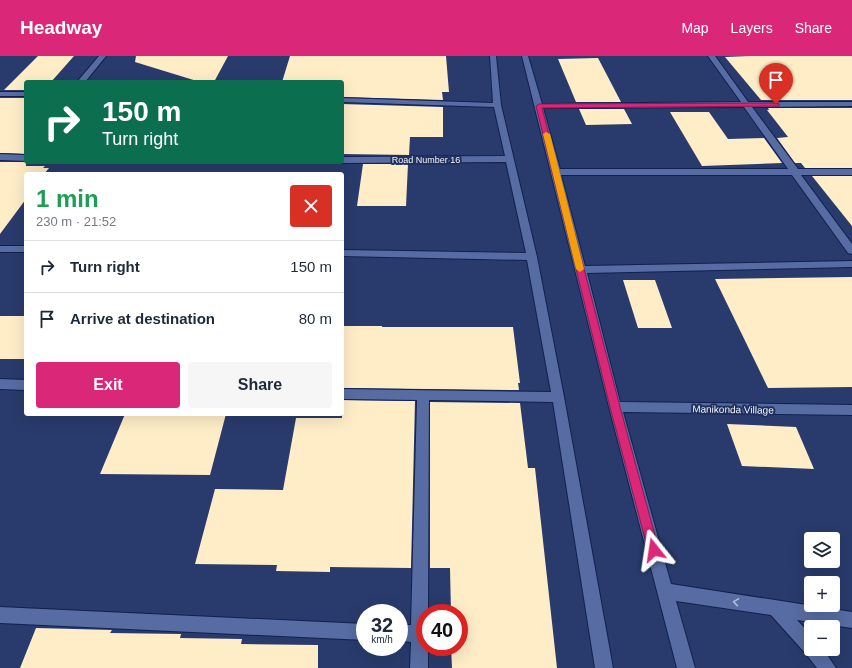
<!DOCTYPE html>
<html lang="en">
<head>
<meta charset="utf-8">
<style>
  :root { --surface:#fff; --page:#f6f6f7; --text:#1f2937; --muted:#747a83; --line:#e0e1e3; --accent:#db2777 }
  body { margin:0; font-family:Arial,sans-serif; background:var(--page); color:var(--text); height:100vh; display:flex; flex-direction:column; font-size:15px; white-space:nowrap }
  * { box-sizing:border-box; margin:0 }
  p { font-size:13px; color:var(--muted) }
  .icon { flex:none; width:22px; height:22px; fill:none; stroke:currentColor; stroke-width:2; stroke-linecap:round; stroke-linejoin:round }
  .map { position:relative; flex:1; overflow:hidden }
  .side { position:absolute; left:24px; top:116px; width:320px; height:244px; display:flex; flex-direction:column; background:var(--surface); border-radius:4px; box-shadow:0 4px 16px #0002 }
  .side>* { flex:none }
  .top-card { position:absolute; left:24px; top:24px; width:320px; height:84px; border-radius:4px; box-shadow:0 4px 16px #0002; background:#0b6e4f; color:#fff; overflow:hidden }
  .tools { position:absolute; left:804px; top:476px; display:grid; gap:8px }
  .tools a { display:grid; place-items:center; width:36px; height:36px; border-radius:4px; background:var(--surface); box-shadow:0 4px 16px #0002; font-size:20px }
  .speed { position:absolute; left:356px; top:548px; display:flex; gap:8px; font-size:20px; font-weight:700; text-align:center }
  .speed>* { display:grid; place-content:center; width:52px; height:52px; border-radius:50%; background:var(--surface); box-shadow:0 4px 16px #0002; line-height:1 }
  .speed small { font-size:10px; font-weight:400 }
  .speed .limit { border:6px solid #d22; background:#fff; color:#111 }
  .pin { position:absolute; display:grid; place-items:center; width:34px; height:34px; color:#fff; margin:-41px -17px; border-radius:50% 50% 50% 0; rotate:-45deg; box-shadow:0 0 4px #0007 }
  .pin .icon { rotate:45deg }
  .me { position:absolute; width:44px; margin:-22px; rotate:345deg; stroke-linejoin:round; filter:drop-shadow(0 0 3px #0008) }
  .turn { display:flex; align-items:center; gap:14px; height:84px; padding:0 12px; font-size:18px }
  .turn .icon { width:52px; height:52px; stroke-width:2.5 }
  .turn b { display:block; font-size:28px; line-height:34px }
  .round { display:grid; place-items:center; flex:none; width:42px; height:42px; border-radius:4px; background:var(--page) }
  .headline { display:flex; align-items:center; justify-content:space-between; height:68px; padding:0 12px }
  h1 { font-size:24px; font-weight:700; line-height:30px; color:#1e9e55 }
  .action { display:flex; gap:8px; margin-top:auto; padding:8px 12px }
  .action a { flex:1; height:46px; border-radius:4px; background:var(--accent); color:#fff; font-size:16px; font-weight:700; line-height:46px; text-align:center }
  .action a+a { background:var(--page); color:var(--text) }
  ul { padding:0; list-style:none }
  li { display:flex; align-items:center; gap:12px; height:52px; padding:0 12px; border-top:1px solid var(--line) }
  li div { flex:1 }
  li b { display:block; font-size:15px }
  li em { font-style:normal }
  header { display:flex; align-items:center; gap:24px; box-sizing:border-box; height:56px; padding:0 20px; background:var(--accent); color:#fff }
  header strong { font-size:19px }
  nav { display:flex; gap:22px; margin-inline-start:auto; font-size:14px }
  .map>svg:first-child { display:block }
  .building { fill:#feedc7 }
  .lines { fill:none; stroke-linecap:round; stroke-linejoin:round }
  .minor-casing { stroke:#11204f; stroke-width:2 }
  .minor { fill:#576ca2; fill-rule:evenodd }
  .oneway { stroke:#b3bed7 }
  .route { fill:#db2777; stroke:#8e194d }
  .slow { fill:#f59e0b }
  .labels { text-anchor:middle; stroke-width:4; stroke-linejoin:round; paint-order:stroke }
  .far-street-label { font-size:9px; fill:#f1f4fa; stroke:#1f3060 }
  .street-label { font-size:10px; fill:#f1f4fa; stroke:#1f3060 }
</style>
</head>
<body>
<header>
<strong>Headway</strong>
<nav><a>Map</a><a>Layers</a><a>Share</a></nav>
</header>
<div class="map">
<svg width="852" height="612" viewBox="0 0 852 612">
  <rect width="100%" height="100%" fill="#293b6c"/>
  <g class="building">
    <path d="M 38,0 L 74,0 L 51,26 L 26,26 L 26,34 L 4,34 Z"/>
    <path d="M 136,0 L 228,0 L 214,26 L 200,26 L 135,6 Z"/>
    <path d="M 290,0 L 446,0 L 449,36 L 442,36 L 443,44 L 342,41 L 342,26 L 282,26 Z"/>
    <path d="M 750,0 L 852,0 L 852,44 L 761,44 L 725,1 Z"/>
    <path d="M 598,2 L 621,46 L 576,46 L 558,3 Z"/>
    <path d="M 0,42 L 26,42 L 26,98 L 0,97 Z"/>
    <path d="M 342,48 L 443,51 L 443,81 L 410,81 L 409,99 L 342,98 Z"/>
    <path d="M 768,52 L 852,52 L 852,112 L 805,112 L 801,107 L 795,107 L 777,82 L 788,81 L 767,54 L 769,54 Z"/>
    <path d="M 579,53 L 624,53 L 632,68 L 586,69 Z"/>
    <path d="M 670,56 L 709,56 L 728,83 L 764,82 L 782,107 L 702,110 Z"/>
    <path d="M 0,106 L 26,106 L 26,110 L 45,110 L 43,112 L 49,112 L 44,118 L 26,118 L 26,143 L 0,178 Z"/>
    <path d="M 363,108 L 408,108 L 406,150 L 357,150 Z"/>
    <path d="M 812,120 L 852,120 L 852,170 Z"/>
    <path d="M 852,221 L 852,331 L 768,332 L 715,223 Z"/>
    <path d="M 623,224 L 655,224 L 672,272 L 638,272 Z"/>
    <rect x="0" y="260" width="26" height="43"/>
    <path d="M 342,270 L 382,270 L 382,271 L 513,271 L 520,327 L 518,327 L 519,334 L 342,332 Z"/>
    <path d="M 342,344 L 415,345 L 411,512 L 330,511 L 330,516 L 276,515 L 277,509 L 195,508 L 215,433 L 283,434 L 296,362 L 342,362 Z"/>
    <path d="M 430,346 L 520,347 L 528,412 L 535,412 L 557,612 L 452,612 L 451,591 L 459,591 L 459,557 L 451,557 L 450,512 L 430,512 Z"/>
    <path d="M 125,358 L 226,358 L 210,419 L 100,418 Z"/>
    <path d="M 727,368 L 796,371 L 814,413 L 742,410 Z"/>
    <path d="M 36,572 L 112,574 L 110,577 L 181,578 L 180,582 L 242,583 L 241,588 L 318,589 L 318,612 L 20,612 Z"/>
  </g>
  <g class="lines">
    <defs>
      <g id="minor">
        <path d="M 99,0 L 106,0 L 85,26 L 77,26 Z"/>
        <path d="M 490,0 L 496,0 L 501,49 L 537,201 L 564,341 L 613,612 L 595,612 L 553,346 L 429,344 L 428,557 L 425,557 L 425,591 L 428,591 L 428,612 L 410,612 L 411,586 L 399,585 L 399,569 L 411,569 L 417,344 L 342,343 L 342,333 L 551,336 L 527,204 L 342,200 L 342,194 L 526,197 L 506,106 L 342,107 L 340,106 L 342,106 L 342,101 L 505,100 L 494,51 L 342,46 L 342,42 L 493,47 Z"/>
        <path d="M 522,0 L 528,0 L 542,48 L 741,46 L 708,0 L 715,0 L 748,46 L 852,46 L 852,50 L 752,51 L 798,113 L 852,113 L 852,119 L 801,119 L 852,188 L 852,198 L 848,197 L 792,119 L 561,119 L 585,210 L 852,205 L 852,211 L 587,217 L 620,346 L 852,349 L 852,359 L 623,356 L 671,528 L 852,556 L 852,572 L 797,564 L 811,579 L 811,593 L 823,593 L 836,612 L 817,612 L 806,598 L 771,559 L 676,545 L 695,612 L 677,612 L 609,351 ZM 744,51 L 788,113 L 560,113 L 543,52 Z"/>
        <rect x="0" y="36" width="26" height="4"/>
        <path d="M 0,98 L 26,99 L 26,105 L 0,104 Z"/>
        <rect x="0" y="190" width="26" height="6"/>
        <path d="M 0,323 L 26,324 L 26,334 L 0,333 Z"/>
        <path d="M 0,551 L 365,568 L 365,584 L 0,567 Z"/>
      </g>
    </defs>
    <use href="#minor" class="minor-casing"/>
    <use href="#minor" class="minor"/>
  </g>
  <defs><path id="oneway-chevron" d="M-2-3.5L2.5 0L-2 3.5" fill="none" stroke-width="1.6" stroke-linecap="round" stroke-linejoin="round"/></defs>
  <use class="oneway" href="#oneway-chevron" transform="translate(736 546) rotate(-171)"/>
  <path class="route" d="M 776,47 L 779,48 L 779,50 L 542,52 L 620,351 L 659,494 L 658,498 L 654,500 L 650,498 L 648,494 L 610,351 L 536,50 L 539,48 Z"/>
  <path class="slow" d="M 546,76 L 550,78 L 584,213 L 580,216 L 576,213 L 543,78 Z"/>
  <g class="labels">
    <g class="far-street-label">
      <text x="426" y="107">Road Number 16</text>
    </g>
    <g class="street-label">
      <text transform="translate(733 353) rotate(1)" y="4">Manikonda Village</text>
    </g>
  </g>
</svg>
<div class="tools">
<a><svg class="icon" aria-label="layers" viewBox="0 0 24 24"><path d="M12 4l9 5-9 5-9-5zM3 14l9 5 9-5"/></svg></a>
<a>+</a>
<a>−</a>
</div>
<div class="speed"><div>32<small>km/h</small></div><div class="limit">40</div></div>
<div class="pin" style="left:776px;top:48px;background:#d93025"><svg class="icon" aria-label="arrive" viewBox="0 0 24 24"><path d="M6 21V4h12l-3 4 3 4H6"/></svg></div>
<svg class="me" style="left:654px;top:494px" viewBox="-20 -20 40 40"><path d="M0-17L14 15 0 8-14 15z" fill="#db2777" stroke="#fff" stroke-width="4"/></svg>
<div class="top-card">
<div class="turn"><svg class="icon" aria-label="right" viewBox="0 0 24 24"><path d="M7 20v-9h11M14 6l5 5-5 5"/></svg><div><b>150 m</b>Turn right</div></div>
</div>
<section class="side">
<div class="headline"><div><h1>1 min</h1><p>230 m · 21:52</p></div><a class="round" style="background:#d93025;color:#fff"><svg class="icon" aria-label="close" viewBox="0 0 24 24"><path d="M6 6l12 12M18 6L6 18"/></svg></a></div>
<ul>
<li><svg class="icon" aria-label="right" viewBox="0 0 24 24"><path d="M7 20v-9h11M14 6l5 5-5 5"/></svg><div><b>Turn right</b></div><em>150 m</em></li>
<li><svg class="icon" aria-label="arrive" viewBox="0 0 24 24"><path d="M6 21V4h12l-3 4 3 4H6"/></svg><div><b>Arrive at destination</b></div><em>80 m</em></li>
</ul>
<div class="action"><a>Exit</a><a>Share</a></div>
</section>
</div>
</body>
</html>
